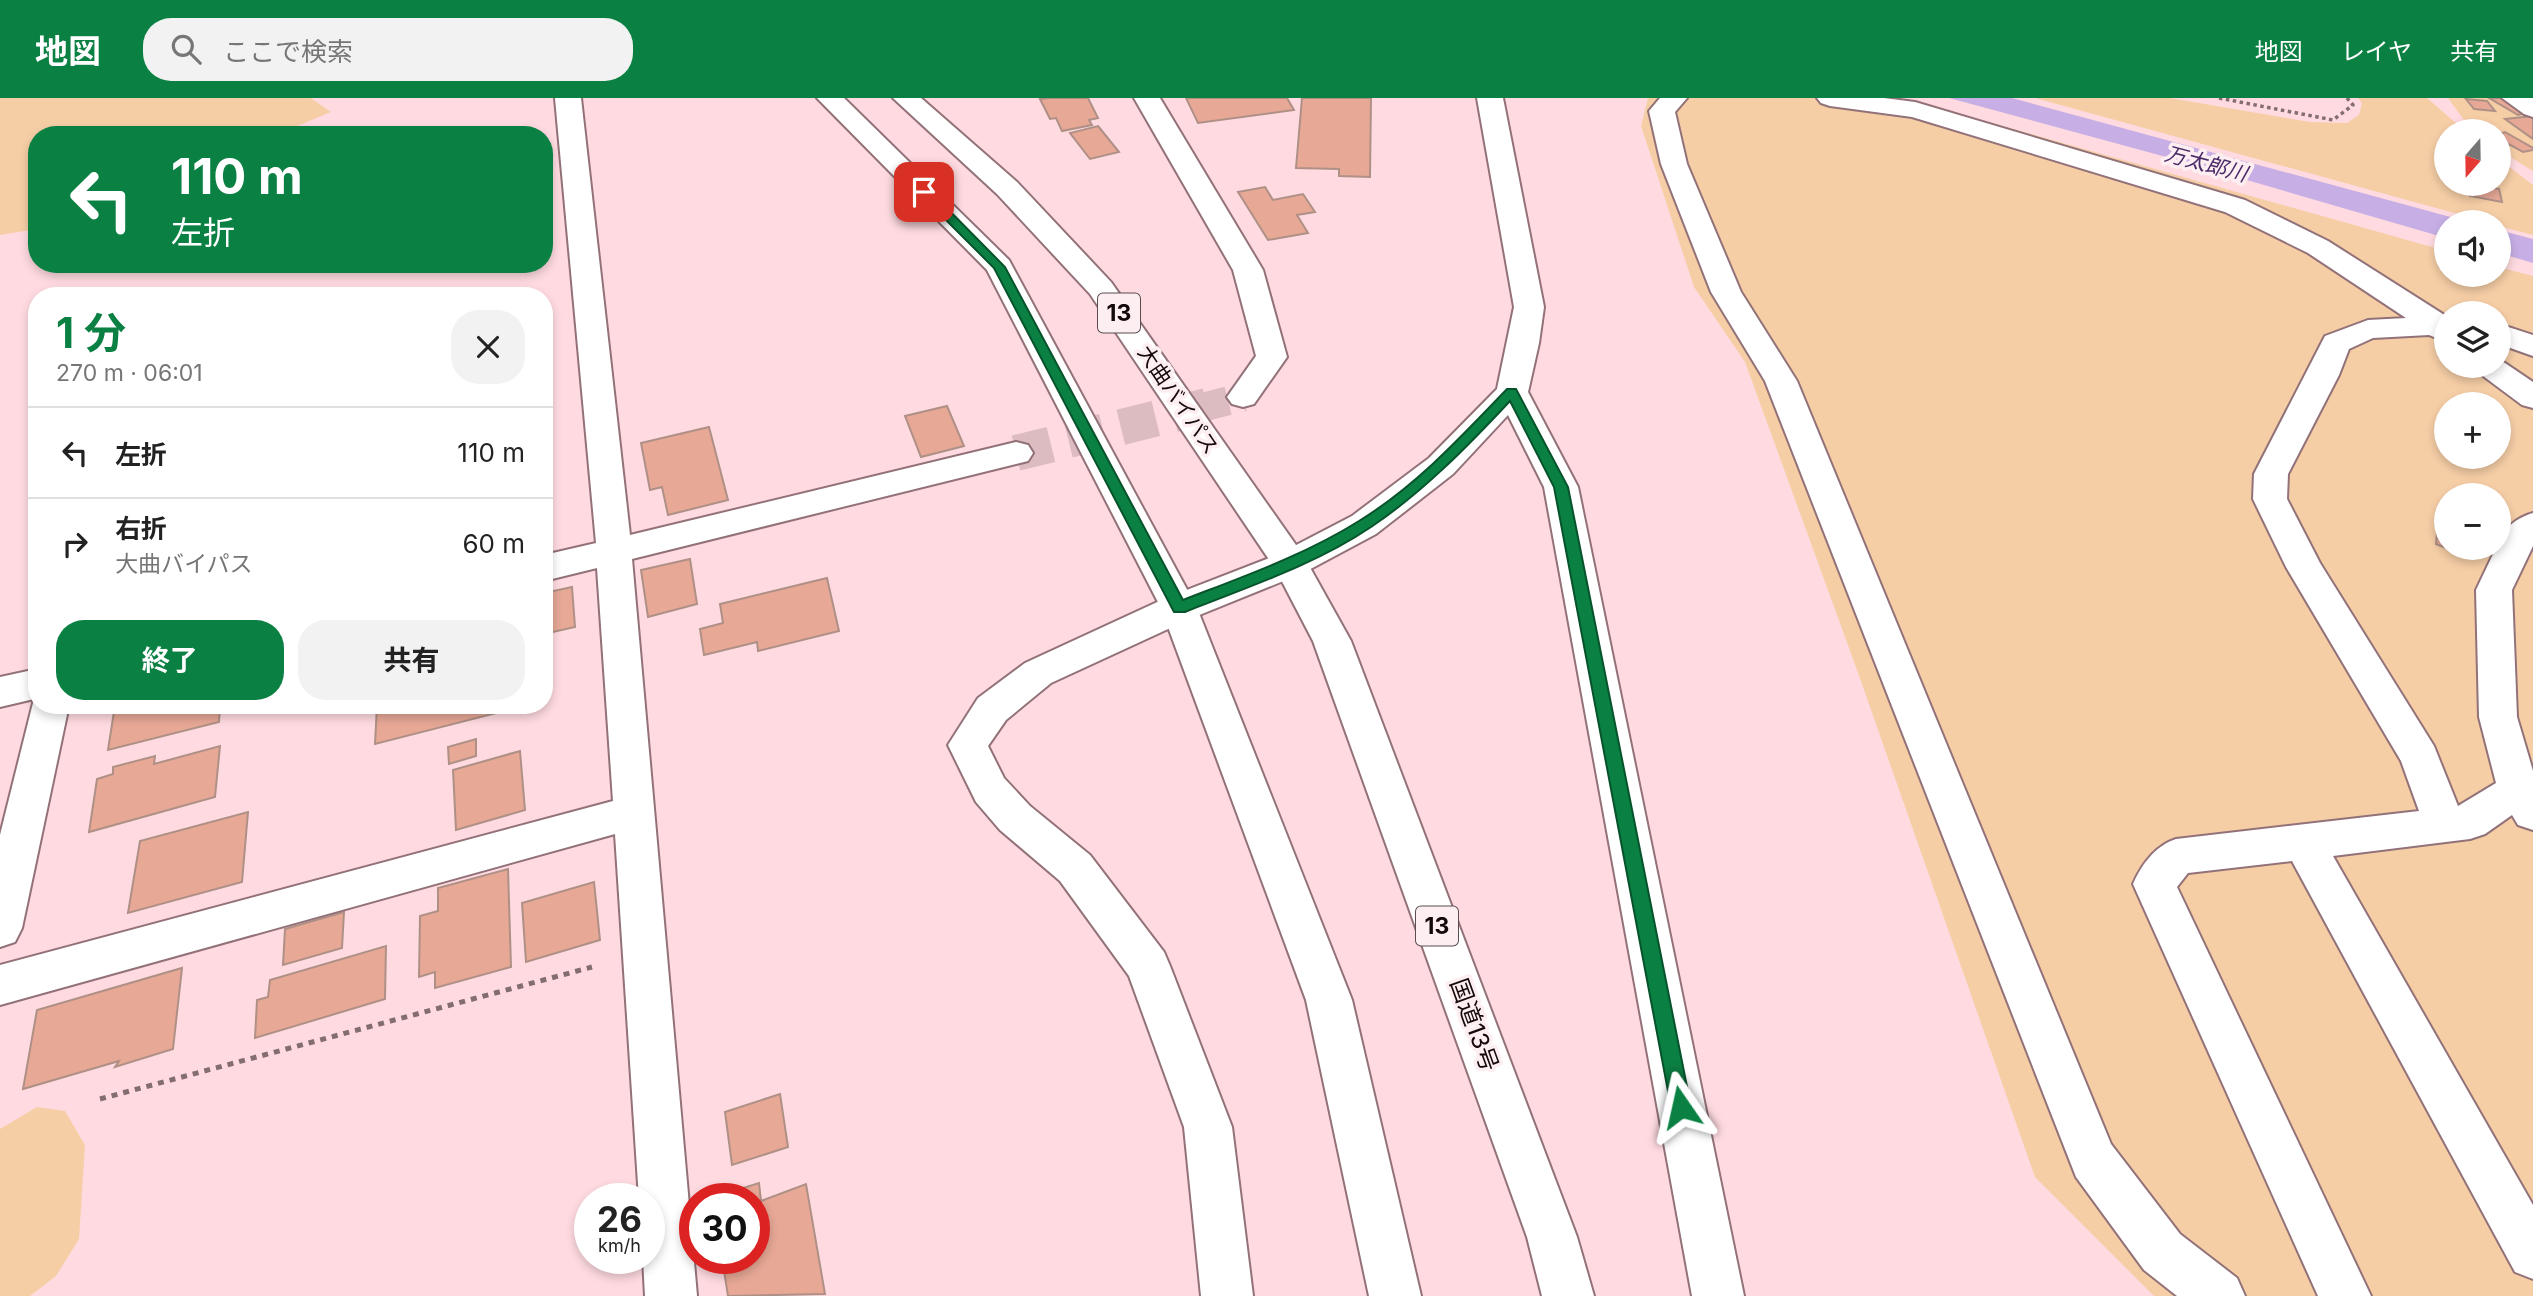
<!DOCTYPE html>
<html lang="ja">
<head>
<meta charset="utf-8">
<style>
  :root { --surface:#fff; --page:#f2f2f2; --text:#222; --muted:#767676; --line:#e0e0e0; --accent:#0b8043 }
  body { margin:0; font-family:Inter,"Noto Sans JP",sans-serif; background:var(--page); color:var(--text); height:100vh; display:flex; flex-direction:column; font-size:26px; white-space:nowrap }
  * { box-sizing:border-box; margin:0 }
  p { font-size:23px; color:var(--muted) }
  .icon { flex:none; width:38px; height:38px; fill:none; stroke:currentColor; stroke-width:2; stroke-linecap:round; stroke-linejoin:round }
  .map { position:relative; flex:1; overflow:hidden }
  .side { position:absolute; left:28px; top:189px; width:525px; height:427px; display:flex; flex-direction:column; background:var(--surface); border-radius:28px; box-shadow:0 4px 10px #0003 }
  .side>* { flex:none }
  .top-card { position:absolute; left:28px; top:28px; width:525px; height:147px; border-radius:28px; box-shadow:0 4px 10px #0003; background:#0b8043; color:#fff; overflow:hidden }
  .needle { width:46px; rotate:200deg }
  .controls { position:absolute; left:2434px; top:21px; display:grid; gap:14px }
  .controls a { display:grid; place-items:center; width:77px; height:77px; border-radius:50%; background:var(--surface); box-shadow:0 4px 10px #0003; font-size:35px }
  .speed { position:absolute; left:574px; top:1085px; display:flex; gap:14px; font-size:35px; font-weight:700; text-align:center }
  .speed>* { display:grid; place-content:center; width:91px; height:91px; border-radius:50%; background:var(--surface); box-shadow:0 4px 10px #0003; line-height:1 }
  .speed small { font-size:18px; font-weight:400 }
  .speed .limit { border:10px solid #d22; background:#fff; color:#111 }
  .pin { position:absolute; display:grid; place-items:center; width:60px; height:60px; color:#fff; margin:-30px; border-radius:14px; box-shadow:0 4px 10px #0006 }
  .me { position:absolute; width:77px; margin:-38px; rotate:349deg; stroke-linejoin:round; filter:drop-shadow(0 0 5px #0008) }
  .turn { display:flex; align-items:center; gap:24px; height:147px; padding:0 28px; font-size:32px }
  .turn .icon { width:91px; height:91px; stroke-width:2.5 }
  .turn b { display:block; font-size:49px; line-height:60px }
  .round { display:grid; place-items:center; flex:none; width:74px; height:74px; border-radius:28px; background:var(--page) }
  .headline { display:flex; align-items:center; justify-content:space-between; height:119px; padding:0 28px }
  h1 { font-size:42px; font-weight:700; line-height:52px; color:var(--accent) }
  .primary-button { display:flex; gap:14px; margin-top:auto; padding:14px 28px }
  .primary-button a { flex:1; height:80px; border-radius:28px; background:var(--accent); color:#fff; font-size:28px; font-weight:700; line-height:80px; text-align:center }
  .primary-button a+a { background:var(--page); color:var(--text) }
  ul { padding:0; list-style:none }
  li { display:flex; align-items:center; gap:21px; height:91px; padding:0 28px; border-top:2px solid var(--line) }
  li div { flex:1 }
  li b { display:block; font-size:26px }
  li em { font-style:normal }
  header { display:flex; align-items:center; gap:42px; box-sizing:border-box; height:98px; padding:0 35px; background:var(--accent); color:#fff }
  header strong { font-size:33px }
  nav { display:flex; gap:38px; margin-inline-start:auto; font-size:24px }
  .search { width:490px; height:63px; background:var(--page); display:flex; align-items:center; gap:18px; box-sizing:border-box; padding:0 24px; border-radius:28px; color:var(--muted); font-size:26px }
  .map>svg:first-child { display:block }
  .green { fill:#f6cea6; fill-rule:evenodd }
  .water { fill:#c7afe5 }
  .building { fill:#e7a896; stroke:#af9086; stroke-width:2 }
  .lines { fill:none; stroke-linecap:round; stroke-linejoin:round }
  .minor-tunnel-far1 { stroke:#dcbbc1; stroke-width:29; stroke-dasharray:29 14; stroke-linecap:butt }
  .minor-tunnel { stroke:#dcbbc1; stroke-width:36; stroke-dasharray:36 18; stroke-linecap:butt }
  .minor-casing { stroke:#927278; stroke-width:4 }
  .highway-casing { stroke:#927278; stroke-width:4 }
  .path-far1 { stroke:#846d71; stroke-width:3.5; stroke-dasharray:3.5 3.5; stroke-linecap:butt }
  .path { stroke:#846d71; stroke-width:5; stroke-dasharray:6 6; stroke-linecap:butt }
  .minor { fill:#fff; fill-rule:evenodd }
  .highway { fill:#fff; fill-rule:evenodd }
  .route { fill:#0b8043; stroke:#07532c; stroke-width:2 }
  .labels { text-anchor:middle; stroke-width:7; stroke-linejoin:round; paint-order:stroke }
  .far-water-label { font-size:21px; font-style:italic; fill:#4a2a69; stroke:#fdeff1 }
  .far-street-label { font-size:21px; fill:#13080a; stroke:#fdeff1 }
  .shield { fill:#fdeff1; stroke:#594d4f; stroke-width:2 }
  .shield-label { font-size:23px; font-weight:bold; fill:#13080a }
  .street-label { font-size:24px; fill:#13080a; stroke:#fdeff1 }
</style>
</head>
<body>
<header>
<strong>地図</strong>
<div class="search"><svg class="icon" aria-label="search" viewBox="0 0 24 24"><circle cx="10" cy="10" r="6"/><path d="M15 15l6 6"/></svg>ここで検索</div>
<nav><a>地図</a><a>レイヤ</a><a>共有</a></nav>
</header>
<div class="map">
<svg width="2533" height="1198" viewBox="0 0 2533 1198">
  <rect width="100%" height="100%" fill="#ffdbe1"/>
  <g class="green">
    <path d="M 0,0 L 311,0 L 331,14 L 276,37 L 37,37 L 37,131 L 0,137 Z"/>
    <path d="M 1648,0 L 1884,0 L 1932,8 L 2446,153 L 2446,177 L 2499,177 L 2499,169 L 2533,178 L 2533,1198 L 2154,1198 L 2035,1079 L 1857,572 L 1745,264 L 1694,189 L 1641,28 ZM 2446,215 L 2499,215 L 2499,268 L 2446,268 ZM 2446,306 L 2499,306 L 2499,359 L 2446,359 ZM 2446,397 L 2499,397 L 2499,450 L 2446,450 Z"/>
    <path d="M 2035,0 L 2170,0 L 2310,24 L 2347,25 L 2359,17 L 2362,5 L 2358,0 L 2427,0 L 2465,33 L 2446,33 L 2446,86 L 2499,86 L 2499,61 L 2533,87 L 2533,137 L 2499,128 L 2499,124 L 2487,124 Z"/>
    <path d="M 2448,0 L 2533,0 L 2533,73 L 2499,52 L 2499,33 L 2472,33 Z"/>
    <path d="M 37,1009 L 65,1013 L 85,1047 L 79,1141 L 56,1178 L 30,1198 L 0,1198 L 0,1031 Z"/>
  </g>
  <g class="water">
    <path d="M 1949,0 L 2012,0 L 2469,124 L 2446,124 L 2446,140 L 2192,66 Z"/>
    <path d="M 2499,132 L 2533,141 L 2533,165 L 2499,155 Z"/>
  </g>
  <g class="building">
    <path d="M 1049,0 L 1088,0 L 1098,20 L 1089,22 L 1092,27 L 1062,33 L 1056,20 L 1050,21 L 1040,1 Z"/>
    <path d="M 1186,0 L 1287,0 L 1294,12 L 1198,25 Z"/>
    <path d="M 1302,0 L 1371,0 L 1370,79 L 1339,78 L 1339,71 L 1296,70 Z"/>
    <path d="M 2489,0 L 2505,0 L 2530,14 L 2518,17 Z"/>
    <path d="M 2466,1 L 2487,3 L 2495,13 L 2474,11 Z"/>
    <path d="M 2533,18 L 2533,41 L 2505,21 Z"/>
    <path d="M 1098,28 L 1119,54 L 1090,61 L 1070,35 Z"/>
    <path d="M 2505,34 L 2533,50 L 2533,52 L 2523,54 L 2499,41 L 2499,36 Z"/>
    <path d="M 2468,86 L 2499,91 L 2502,104 L 2470,98 Z"/>
    <path d="M 1265,89 L 1273,102 L 1303,96 L 1315,114 L 1297,117 L 1308,135 L 1268,142 L 1238,94 Z"/>
    <path d="M 947,308 L 964,348 L 921,359 L 905,318 Z"/>
    <path d="M 709,329 L 728,402 L 668,417 L 662,389 L 650,392 L 641,345 Z"/>
    <path d="M 2438,421 L 2446,424 L 2446,450 L 2436,446 Z"/>
    <path d="M 690,461 L 697,506 L 648,519 L 641,472 Z"/>
    <path d="M 827,480 L 839,533 L 758,553 L 757,544 L 704,557 L 700,531 L 723,525 L 720,506 Z"/>
    <path d="M 572,489 L 575,529 L 544,536 L 544,495 Z"/>
    <path d="M 115,607 L 220,607 L 219,624 L 108,652 Z"/>
    <path d="M 377,607 L 512,607 L 512,611 L 375,646 Z"/>
    <path d="M 476,641 L 476,658 L 449,666 L 448,649 Z"/>
    <path d="M 220,648 L 215,699 L 89,734 L 97,681 L 113,676 L 113,669 L 155,658 L 154,666 Z"/>
    <path d="M 520,653 L 525,712 L 456,732 L 453,672 Z"/>
    <path d="M 248,714 L 242,784 L 128,815 L 140,743 Z"/>
    <path d="M 508,771 L 511,869 L 435,890 L 435,874 L 419,879 L 420,818 L 438,813 L 438,790 Z"/>
    <path d="M 594,784 L 600,842 L 526,864 L 522,805 Z"/>
    <path d="M 344,814 L 342,850 L 283,867 L 285,831 Z"/>
    <path d="M 386,848 L 385,901 L 255,940 L 257,902 L 268,899 L 270,882 Z"/>
    <path d="M 182,870 L 173,951 L 115,969 L 119,963 L 23,991 L 37,912 Z"/>
    <path d="M 780,996 L 788,1049 L 732,1067 L 725,1014 Z"/>
    <path d="M 759,1085 L 761,1103 L 806,1086 L 825,1196 L 728,1198 L 722,1160 L 754,1160 L 754,1101 L 714,1099 Z"/>
  </g>
  <g class="lines">
    <path class="minor-tunnel-far1" d="M 1200,310 L 1243,299"/>
    <path class="minor-tunnel" d="M 1016,355 L 1207,308"/>
    <defs>
      <g id="minor">
        <path d="M 555,0 L 581,0 L 630,437 L 1016,344 L 1028,347 L 1033,355 L 1028,363 L 1016,366 L 632,461 L 697,1198 L 645,1198 L 643,1160 L 649,1160 L 649,1101 L 639,1101 L 615,736 L 0,907 L 0,867 L 613,703 L 597,470 L 544,483 L 544,457 L 596,445 Z"/>
        <path d="M 1134,0 L 1160,0 L 1263,172 L 1287,259 L 1254,306 L 1243,309 L 1232,306 L 1227,299 L 1256,258 L 1233,172 Z"/>
        <path d="M 1477,0 L 1503,0 L 1544,209 L 1539,245 L 1528,294 L 1578,389 L 1744,1198 L 1692,1198 L 1544,389 L 1508,317 L 1453,376 L 1376,436 L 1303,475 L 1192,520 L 1051,585 L 1006,622 L 988,648 L 1004,680 L 1030,708 L 1090,757 L 1164,854 L 1170,868 L 1232,1029 L 1253,1198 L 1201,1198 L 1184,1029 L 1129,878 L 1060,783 L 1000,732 L 976,704 L 948,647 L 978,600 L 1025,565 L 1166,500 L 1277,457 L 1352,418 L 1429,360 L 1497,291 L 1514,209 Z"/>
        <path d="M 1660,0 L 1687,0 L 1675,14 L 1687,66 L 1741,194 L 1797,283 L 2111,1046 L 2180,1136 L 2237,1180 L 2245,1198 L 2177,1198 L 2144,1172 L 2076,1079 L 1765,283 L 1711,194 L 1661,66 L 1649,13 Z"/>
        <path d="M 1817,0 L 1884,0 L 1915,4 L 2245,102 L 2328,143 L 2446,218 L 2446,244 L 2429,237 L 2373,240 L 2349,251 L 2339,277 L 2288,376 L 2287,401 L 2320,465 L 2434,648 L 2458,708 L 2496,685 L 2479,619 L 2476,492 L 2496,450 L 2499,450 C 2499,432 2518,419 2533,415 L 2533,448 L 2512,492 L 2517,619 L 2533,673 L 2533,732 L 2518,727 L 2512,717 L 2485,736 L 2470,741 L 2333,758 L 2533,1107 L 2533,1181 L 2515,1174 L 2292,763 L 2188,775 L 2177,789 L 2371,1198 L 2318,1198 L 2133,786 C 2142,766 2155,748 2176,741 L 2419,713 L 2401,663 L 2286,469 L 2253,401 L 2254,376 L 2325,238 L 2368,222 L 2406,220 L 2308,155 L 2225,114 L 1912,19 L 1830,8 L 1821,5 Z"/>
        <path d="M 2502,0 L 2533,0 L 2533,19 L 2524,16 Z"/>
        <path d="M 2499,226 L 2533,237 L 2533,258 L 2499,246 Z"/>
        <path d="M 2499,261 L 2533,284 L 2533,310 L 2522,307 L 2479,275 L 2474,268 L 2499,268 Z"/>
        <path d="M 37,571 L 37,607 L 69,607 L 22,830 L 15,844 L 0,849 L 0,737 L 34,601 L 0,609 L 0,579 Z"/>
      </g>
      <g id="highway">
        <path d="M 817,0 L 844,0 L 1009,162 L 1197,510 L 1352,902 L 1421,1198 L 1369,1198 L 1306,902 L 1161,510 L 987,172 Z"/>
        <path d="M 893,0 L 921,0 L 1017,84 L 1111,184 L 1303,457 L 1351,543 L 1577,1139 L 1594,1198 L 1542,1198 L 1527,1139 L 1313,543 L 1276,472 L 1090,196 L 997,96 Z"/>
      </g>
    </defs>
    <use href="#minor" class="minor-casing"/>
    <use href="#highway" class="highway-casing"/>
    <path class="path-far1" d="M 2219,0 L 2333,22 L 2353,7 L 2347,0"/>
    <path class="path" d="M 100,1001 L 592,869"/>
    <use href="#minor" class="minor"/>
    <use href="#highway" class="highway"/>
  </g>
  <path class="route" d="M 920,91 L 928,91 L 1005,169 L 1183,502 C 1242,479 1305,457 1359,423 C 1416,388 1461,339 1507,291 L 1516,291 L 1568,389 L 1691,1009 L 1688,1016 L 1681,1019 L 1674,1016 L 1671,1009 L 1554,389 L 1510,303 C 1467,349 1423,394 1371,429 C 1315,467 1247,489 1185,514 L 1174,514 L 994,170 L 920,96 Z"/>
  <g class="labels">
    <g class="far-water-label">
      <text transform="translate(2206 66) rotate(15)" y="7">万太郎川</text>
    </g>
    <g class="far-street-label">
      <text transform="translate(1178 302) rotate(56)" y="7">大曲バイパス</text>
    </g>
    <g class="shield">
      <rect x="1098" y="195.5" width="42" height="39" rx="5"/>
      <rect x="1416" y="808.5" width="42" height="39" rx="5"/>
    </g>
    <g class="shield-label">
      <text x="1119" y="223">13</text>
      <text x="1437" y="836">13</text>
    </g>
    <g class="street-label">
      <text transform="translate(1474 927) rotate(70)" y="8">国道13号</text>
    </g>
  </g>
</svg>
<div class="controls">
<a><svg class="needle" viewBox="-14 -14 28 28"><path d="M0-13l5 13h-10z" fill="#e53935"/><path d="M0 13l5-13h-10z" fill="#767676"/></svg></a>
<a><svg class="icon" aria-label="sound" viewBox="0 0 24 24"><path d="M4 9h4l5-4v14l-5-4H4zM17 9q2 3 0 6"/></svg></a>
<a><svg class="icon" aria-label="layers" viewBox="0 0 24 24"><path d="M12 4l9 5-9 5-9-5zM3 14l9 5 9-5"/></svg></a>
<a>+</a>
<a>−</a>
</div>
<div class="speed"><div>26<small>km/h</small></div><div class="limit">30</div></div>
<div class="pin" style="left:924px;top:94px;background:#d93025"><svg class="icon" aria-label="arrive" viewBox="0 0 24 24"><path d="M6 21V4h12l-3 4 3 4H6"/></svg></div>
<svg class="me" style="left:1681px;top:1009px" viewBox="-20 -20 40 40"><path d="M0-17L14 15 0 8-14 15z" fill="#0b8043" stroke="#fff" stroke-width="4"/></svg>
<div class="top-card">
<div class="turn"><svg class="icon" aria-label="left" viewBox="0 0 24 24"><path d="M17 20v-9H6M10 6l-5 5 5 5"/></svg><div><b>110 m</b>左折</div></div>
</div>
<section class="side">
<div class="headline"><div><h1>1 分</h1><p>270 m · 06:01</p></div><a class="round"><svg class="icon" aria-label="close" viewBox="0 0 24 24"><path d="M6 6l12 12M18 6L6 18"/></svg></a></div>
<ul>
<li><svg class="icon" aria-label="left" viewBox="0 0 24 24"><path d="M17 20v-9H6M10 6l-5 5 5 5"/></svg><div><b>左折</b></div><em>110 m</em></li>
<li><svg class="icon" aria-label="right" viewBox="0 0 24 24"><path d="M7 20v-9h11M14 6l5 5-5 5"/></svg><div><b>右折</b><p>大曲バイパス</p></div><em>60 m</em></li>
</ul>
<div class="primary-button"><a>終了</a><a>共有</a></div>
</section>
</div>
</body>
</html>
